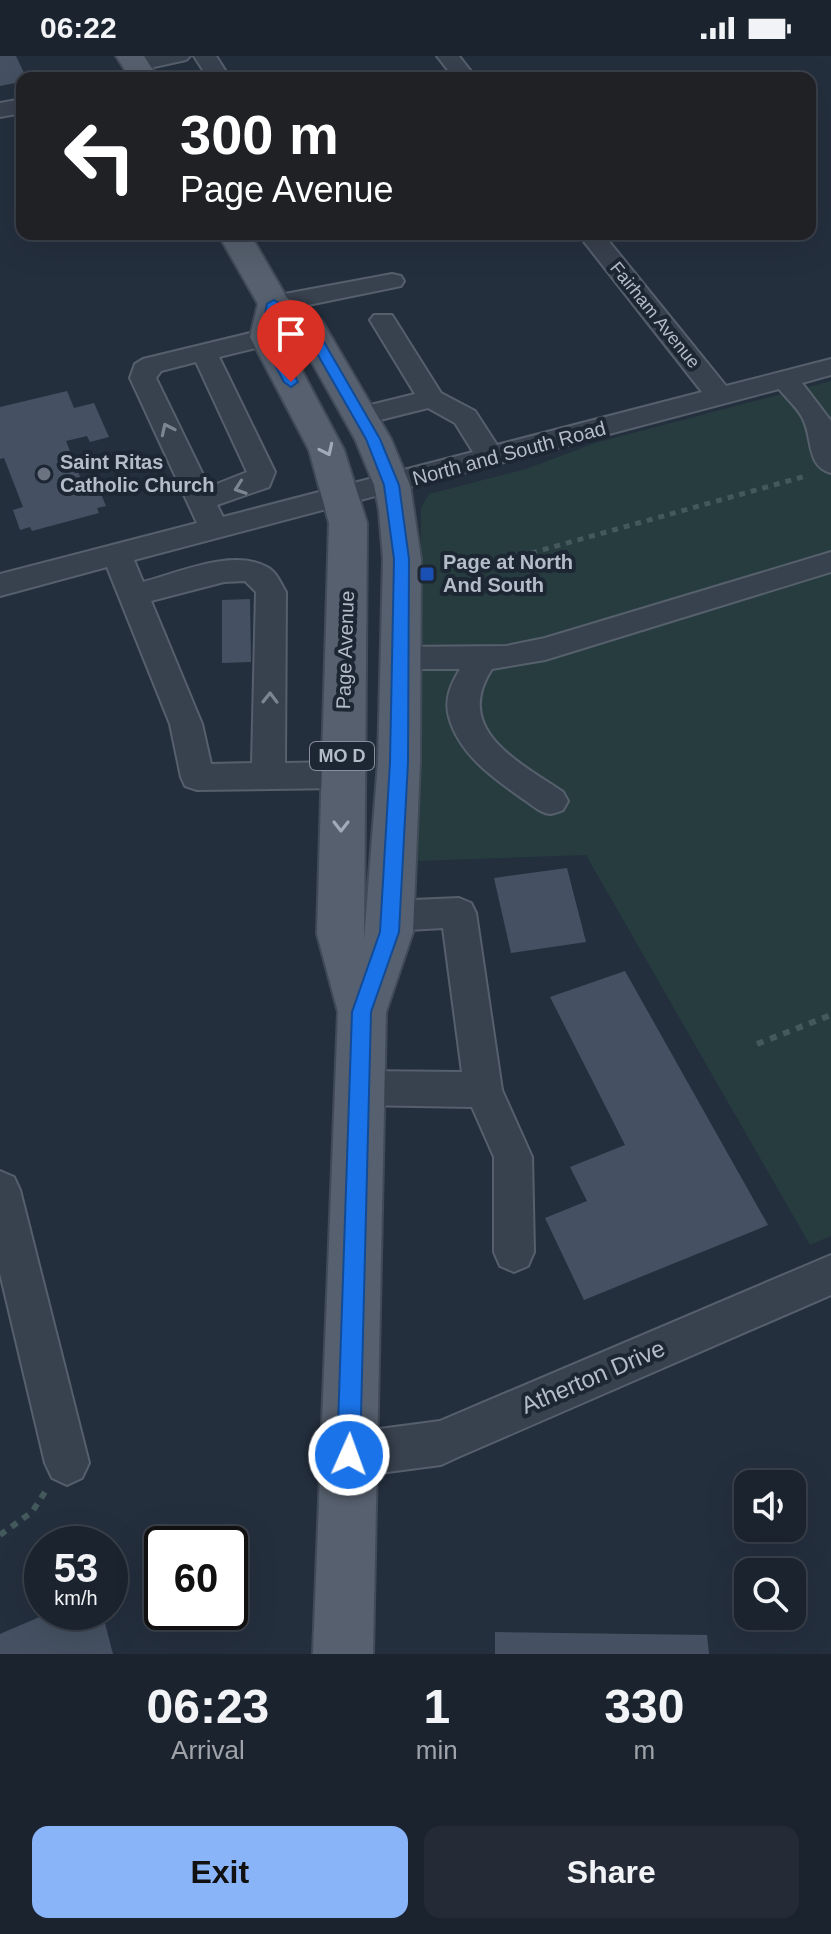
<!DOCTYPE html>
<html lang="en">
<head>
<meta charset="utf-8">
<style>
  :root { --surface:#1b232e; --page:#242b36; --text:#f1f3f6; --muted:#a0a4aa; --line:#39404a; --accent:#8ab4f8 }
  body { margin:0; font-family:Helvetica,sans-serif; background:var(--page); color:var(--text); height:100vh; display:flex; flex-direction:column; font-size:30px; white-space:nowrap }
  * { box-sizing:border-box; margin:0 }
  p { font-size:26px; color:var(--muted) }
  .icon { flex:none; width:44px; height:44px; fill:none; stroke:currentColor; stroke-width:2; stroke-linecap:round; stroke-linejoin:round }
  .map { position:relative; height:1598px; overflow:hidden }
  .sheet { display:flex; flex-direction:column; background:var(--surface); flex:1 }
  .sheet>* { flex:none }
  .banner { position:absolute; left:16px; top:16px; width:800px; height:168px; border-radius:16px; box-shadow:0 8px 32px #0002,0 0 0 2px var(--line); background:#202124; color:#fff; overflow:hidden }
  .tools { position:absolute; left:734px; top:1414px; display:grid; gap:16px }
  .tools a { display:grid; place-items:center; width:72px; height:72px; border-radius:16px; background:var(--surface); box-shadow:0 8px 32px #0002,0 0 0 2px var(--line); font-size:40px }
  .speed { position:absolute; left:24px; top:1470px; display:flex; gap:16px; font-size:40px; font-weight:700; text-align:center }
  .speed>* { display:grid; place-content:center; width:104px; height:104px; border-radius:50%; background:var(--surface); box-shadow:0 8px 32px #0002,0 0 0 2px var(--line); line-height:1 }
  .speed small { font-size:20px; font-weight:400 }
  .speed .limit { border:4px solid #111; border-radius:12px; background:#fff; color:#111 }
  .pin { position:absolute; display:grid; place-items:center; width:68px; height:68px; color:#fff; margin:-82px -34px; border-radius:50% 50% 50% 0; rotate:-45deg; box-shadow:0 0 8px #0007 }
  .pin .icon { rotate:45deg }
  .me { position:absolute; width:88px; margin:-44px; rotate:2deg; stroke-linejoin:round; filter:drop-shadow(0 0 6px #0008) }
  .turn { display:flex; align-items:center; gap:28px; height:168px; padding:0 32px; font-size:36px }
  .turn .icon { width:104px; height:104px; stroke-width:2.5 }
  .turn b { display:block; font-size:56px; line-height:68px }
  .eta { display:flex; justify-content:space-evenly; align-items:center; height:136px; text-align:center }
  .eta b { font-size:48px; font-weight:700; line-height:56px }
  .primary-button { display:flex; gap:16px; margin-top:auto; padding:16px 32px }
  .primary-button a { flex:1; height:92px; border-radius:16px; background:var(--accent); color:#111; font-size:32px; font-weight:700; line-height:92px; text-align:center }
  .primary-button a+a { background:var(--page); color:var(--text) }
  .status { display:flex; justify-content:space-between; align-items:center; height:56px; padding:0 40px; background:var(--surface); direction:ltr }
  .status svg { height:22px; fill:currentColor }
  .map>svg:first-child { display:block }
  .green { fill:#263c3f }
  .building { fill:#455162 }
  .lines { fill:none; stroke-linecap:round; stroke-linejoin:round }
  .minor-casing { stroke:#565f6c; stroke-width:4 }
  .major-casing { stroke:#414a57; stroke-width:4 }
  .path-far1 { stroke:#44595c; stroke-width:5; stroke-dasharray:6 6; stroke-linecap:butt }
  .path { stroke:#44595c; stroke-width:6; stroke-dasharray:7 7; stroke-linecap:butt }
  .minor { fill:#38414e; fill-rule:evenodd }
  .major { fill:#56606e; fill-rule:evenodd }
  .oneway { stroke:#7c8592 }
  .oneway2 { stroke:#a1aab7 }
  .route { fill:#1a73e8; stroke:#114b97; stroke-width:2 }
  .worship-dot { fill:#6b7280; stroke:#1d2633; stroke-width:3 }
  .transit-dot { fill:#1a4fb4; stroke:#1d2633; stroke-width:3 }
  .labels { text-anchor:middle; stroke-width:8; stroke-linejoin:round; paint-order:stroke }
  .far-street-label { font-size:18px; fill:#b4bcc9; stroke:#1d2633 }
  .shield { fill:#1d2633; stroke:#878f9c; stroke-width:2 }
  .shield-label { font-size:18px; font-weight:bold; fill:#b4bcc9 }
  .street-label { font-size:20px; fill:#b4bcc9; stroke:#1d2633 }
  .poi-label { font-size:20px; font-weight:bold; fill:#b4bcc9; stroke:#1d2633; text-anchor:start }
  .near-street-label { font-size:24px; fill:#b4bcc9; stroke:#1d2633 }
</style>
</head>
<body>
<div class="status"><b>06:22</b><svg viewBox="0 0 49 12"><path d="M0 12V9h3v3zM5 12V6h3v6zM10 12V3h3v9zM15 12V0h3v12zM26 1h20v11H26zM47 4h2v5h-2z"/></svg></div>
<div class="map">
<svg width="831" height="1598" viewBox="0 0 831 1598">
  <rect width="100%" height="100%" fill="#242f3e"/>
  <path class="green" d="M 831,325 L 831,1180 L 810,1189 L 586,799 L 418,805 L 421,452 L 429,438 L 526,413 L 595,387 Z"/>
  <g class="building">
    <path d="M 0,0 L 16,0 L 26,21 L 19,23 L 20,26 L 0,30 Z"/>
    <path d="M 67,335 L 74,352 L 94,347 L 109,381 L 90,386 L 87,380 L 66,385 L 86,436 L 99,433 L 106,450 L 97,452 L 99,457 L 32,475 L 30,471 L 20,474 L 13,454 L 23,451 L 4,402 L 0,403 L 0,351 Z"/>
    <path d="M 250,543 L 251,606 L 222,607 L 222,544 Z"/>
    <path d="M 567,812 L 586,886 L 511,897 L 494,822 Z"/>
    <path d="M 625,915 L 768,1169 L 584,1244 L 545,1162 L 587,1145 L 570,1111 L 625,1089 L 550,941 Z"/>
    <path d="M 51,1556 L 102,1556 L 113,1598 L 0,1598 L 0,1578 Z"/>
    <path d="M 495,1576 L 707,1579 L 709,1598 L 495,1598 Z"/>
  </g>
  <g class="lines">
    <defs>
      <g id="minor">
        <path d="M 149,0 L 190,0 L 186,4 L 136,15 L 125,9 L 128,4 Z"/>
        <path d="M 194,0 L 216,0 L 230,22 L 208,22 Z"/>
        <path d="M 437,0 L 459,0 L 476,22 L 454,22 Z"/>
        <path d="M 22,43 L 22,57 L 0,61 L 0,47 Z"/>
        <path d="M 578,178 L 603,178 L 726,330 L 831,303 L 831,319 L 802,327 L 831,365 L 831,417 C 806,410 813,383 803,363 C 798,352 787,343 779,333 L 134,504 L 143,526 C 178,517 232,492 267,511 C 276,515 281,528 286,536 L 285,707 L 341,706 L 353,710 L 357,719 L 353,728 L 341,732 L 197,734 L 185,730 L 181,721 L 170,668 L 107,511 L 0,540 L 0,518 L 197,467 L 130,322 L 135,308 L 143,303 L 267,273 L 276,275 L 280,281 L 276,287 L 219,301 L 275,416 L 269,431 L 217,449 L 223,461 L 473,396 L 455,367 L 428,352 L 360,369 L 350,366 L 347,360 L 350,354 L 415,338 L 370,264 L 374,259 L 392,259 L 441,337 L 475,355 L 497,389 L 702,336 ZM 196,306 L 247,416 L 209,431 L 156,322 L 161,315 ZM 245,525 L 256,536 L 252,707 L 211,708 L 202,668 L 151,545 L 224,526 Z"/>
        <path d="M 392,218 L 401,220 L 404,225 L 401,230 L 274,256 L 265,253 L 261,248 L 265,243 L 274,240 Z"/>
        <path d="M 831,496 L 831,516 L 545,604 L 492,613 C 452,674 519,706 563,736 L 568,745 L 563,754 C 562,755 551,758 551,758 C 541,758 531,748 523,743 C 493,722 459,698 449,661 C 444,643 451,628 460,613 L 400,613 L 389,610 L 385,602 L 389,594 L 400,591 L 506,590 L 545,582 Z"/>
        <path d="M 459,842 L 471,847 L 476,857 L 502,1034 L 532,1101 L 534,1196 L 528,1210 L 514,1216 L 500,1210 L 494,1196 L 494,1101 L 472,1051 L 359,1049 L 346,1044 L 340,1032 L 346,1020 L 359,1015 L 462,1016 L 443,872 L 391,875 L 379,870 L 374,860 L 379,850 L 391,845 Z"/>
        <path d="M 0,1115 L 14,1121 L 20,1134 L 89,1407 L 82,1422 L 67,1429 L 52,1422 L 45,1407 L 0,1217 Z"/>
        <path d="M 831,1199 L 831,1239 L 456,1402 L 441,1409 L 349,1421 L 334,1414 L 327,1399 L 334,1384 L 349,1377 L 440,1365 Z"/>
      </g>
      <g id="major">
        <path d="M 116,0 L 144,0 L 158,22 L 130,22 Z"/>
        <path d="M 218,178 L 250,178 L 287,242 L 320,263 L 325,270 L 391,383 L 410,429 L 421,503 L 420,706 L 413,876 L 386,956 L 373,1598 L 313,1598 L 338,956 L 317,878 L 329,467 L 309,394 L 250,281 L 258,248 ZM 286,270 L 295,276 L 355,383 L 374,429 L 379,454 L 383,503 L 378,706 L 364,884 L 367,467 L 344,394 L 284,281 Z"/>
      </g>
    </defs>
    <use href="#minor" class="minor-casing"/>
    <use href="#major" class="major-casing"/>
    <path class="path-far1" d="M 485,510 L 806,420"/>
    <g class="path">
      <path d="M 757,988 L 831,959"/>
      <path d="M 0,1479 L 32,1456 L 45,1436"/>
    </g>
    <use href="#minor" class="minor"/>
    <use href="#major" class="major"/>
  </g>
  <defs><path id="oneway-chevron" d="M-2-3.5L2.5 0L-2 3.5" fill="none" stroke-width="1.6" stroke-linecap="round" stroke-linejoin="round" transform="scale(2)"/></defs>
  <g class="oneway">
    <use href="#oneway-chevron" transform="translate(167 373) rotate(-115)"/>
    <use href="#oneway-chevron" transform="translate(240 432) rotate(161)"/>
    <use href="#oneway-chevron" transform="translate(270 642) rotate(-89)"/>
  </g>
  <g class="oneway2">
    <use href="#oneway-chevron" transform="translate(327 394) rotate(65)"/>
    <use href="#oneway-chevron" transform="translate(341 770) rotate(90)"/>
  </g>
  <path class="route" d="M 274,244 L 313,267 L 380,383 L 399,429 L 409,503 L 408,706 L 399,876 L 371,956 L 360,1399 L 357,1408 L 349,1411 L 340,1408 L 337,1399 L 352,956 L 380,876 L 390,706 L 394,503 L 384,429 L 366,383 L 303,273 L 279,257 L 274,281 L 298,326 L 291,331 L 284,326 L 260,281 L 267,248 Z"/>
  <circle class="worship-dot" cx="44" cy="418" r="8"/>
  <rect class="transit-dot" x="419" y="510" width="16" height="16" rx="4"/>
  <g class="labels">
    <g class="far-street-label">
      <text transform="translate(655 259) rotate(51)" y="6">Fairham Avenue</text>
    </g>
    <rect class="shield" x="310" y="686" width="64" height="28" rx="6"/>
    <g class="shield-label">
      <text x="342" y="706">MO D</text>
    </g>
    <g class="street-label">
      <text transform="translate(509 397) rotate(-15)" y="7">North and South Road</text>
      <text transform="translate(345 594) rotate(-88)" y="7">Page Avenue</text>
    </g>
    <g class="poi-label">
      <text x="60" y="413">Saint Ritas<tspan x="60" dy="23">Catholic Church</tspan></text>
      <text x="443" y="513">Page at North<tspan x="443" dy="23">And South</tspan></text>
    </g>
    <g class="near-street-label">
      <text transform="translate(593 1321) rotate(-23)" y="8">Atherton Drive</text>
    </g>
  </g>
</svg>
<div class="tools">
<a><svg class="icon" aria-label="sound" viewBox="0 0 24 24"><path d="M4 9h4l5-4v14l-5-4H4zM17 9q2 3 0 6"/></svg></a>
<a><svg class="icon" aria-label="search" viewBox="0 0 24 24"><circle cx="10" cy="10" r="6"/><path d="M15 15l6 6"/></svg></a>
</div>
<div class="speed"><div>53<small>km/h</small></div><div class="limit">60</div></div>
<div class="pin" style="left:291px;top:326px;background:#d93025"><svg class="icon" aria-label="arrive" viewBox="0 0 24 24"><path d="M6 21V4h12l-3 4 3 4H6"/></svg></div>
<svg class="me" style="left:349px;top:1399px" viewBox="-20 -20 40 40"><circle r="17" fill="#1a73e8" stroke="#fff" stroke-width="3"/><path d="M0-11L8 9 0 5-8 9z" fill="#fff"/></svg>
<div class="banner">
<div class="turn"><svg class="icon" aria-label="left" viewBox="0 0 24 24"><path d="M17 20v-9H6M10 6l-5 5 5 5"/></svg><div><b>300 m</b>Page Avenue</div></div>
</div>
</div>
<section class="sheet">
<div class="eta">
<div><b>06:23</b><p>Arrival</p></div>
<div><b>1</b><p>min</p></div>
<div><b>330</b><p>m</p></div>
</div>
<div class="primary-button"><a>Exit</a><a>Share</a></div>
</section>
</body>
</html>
